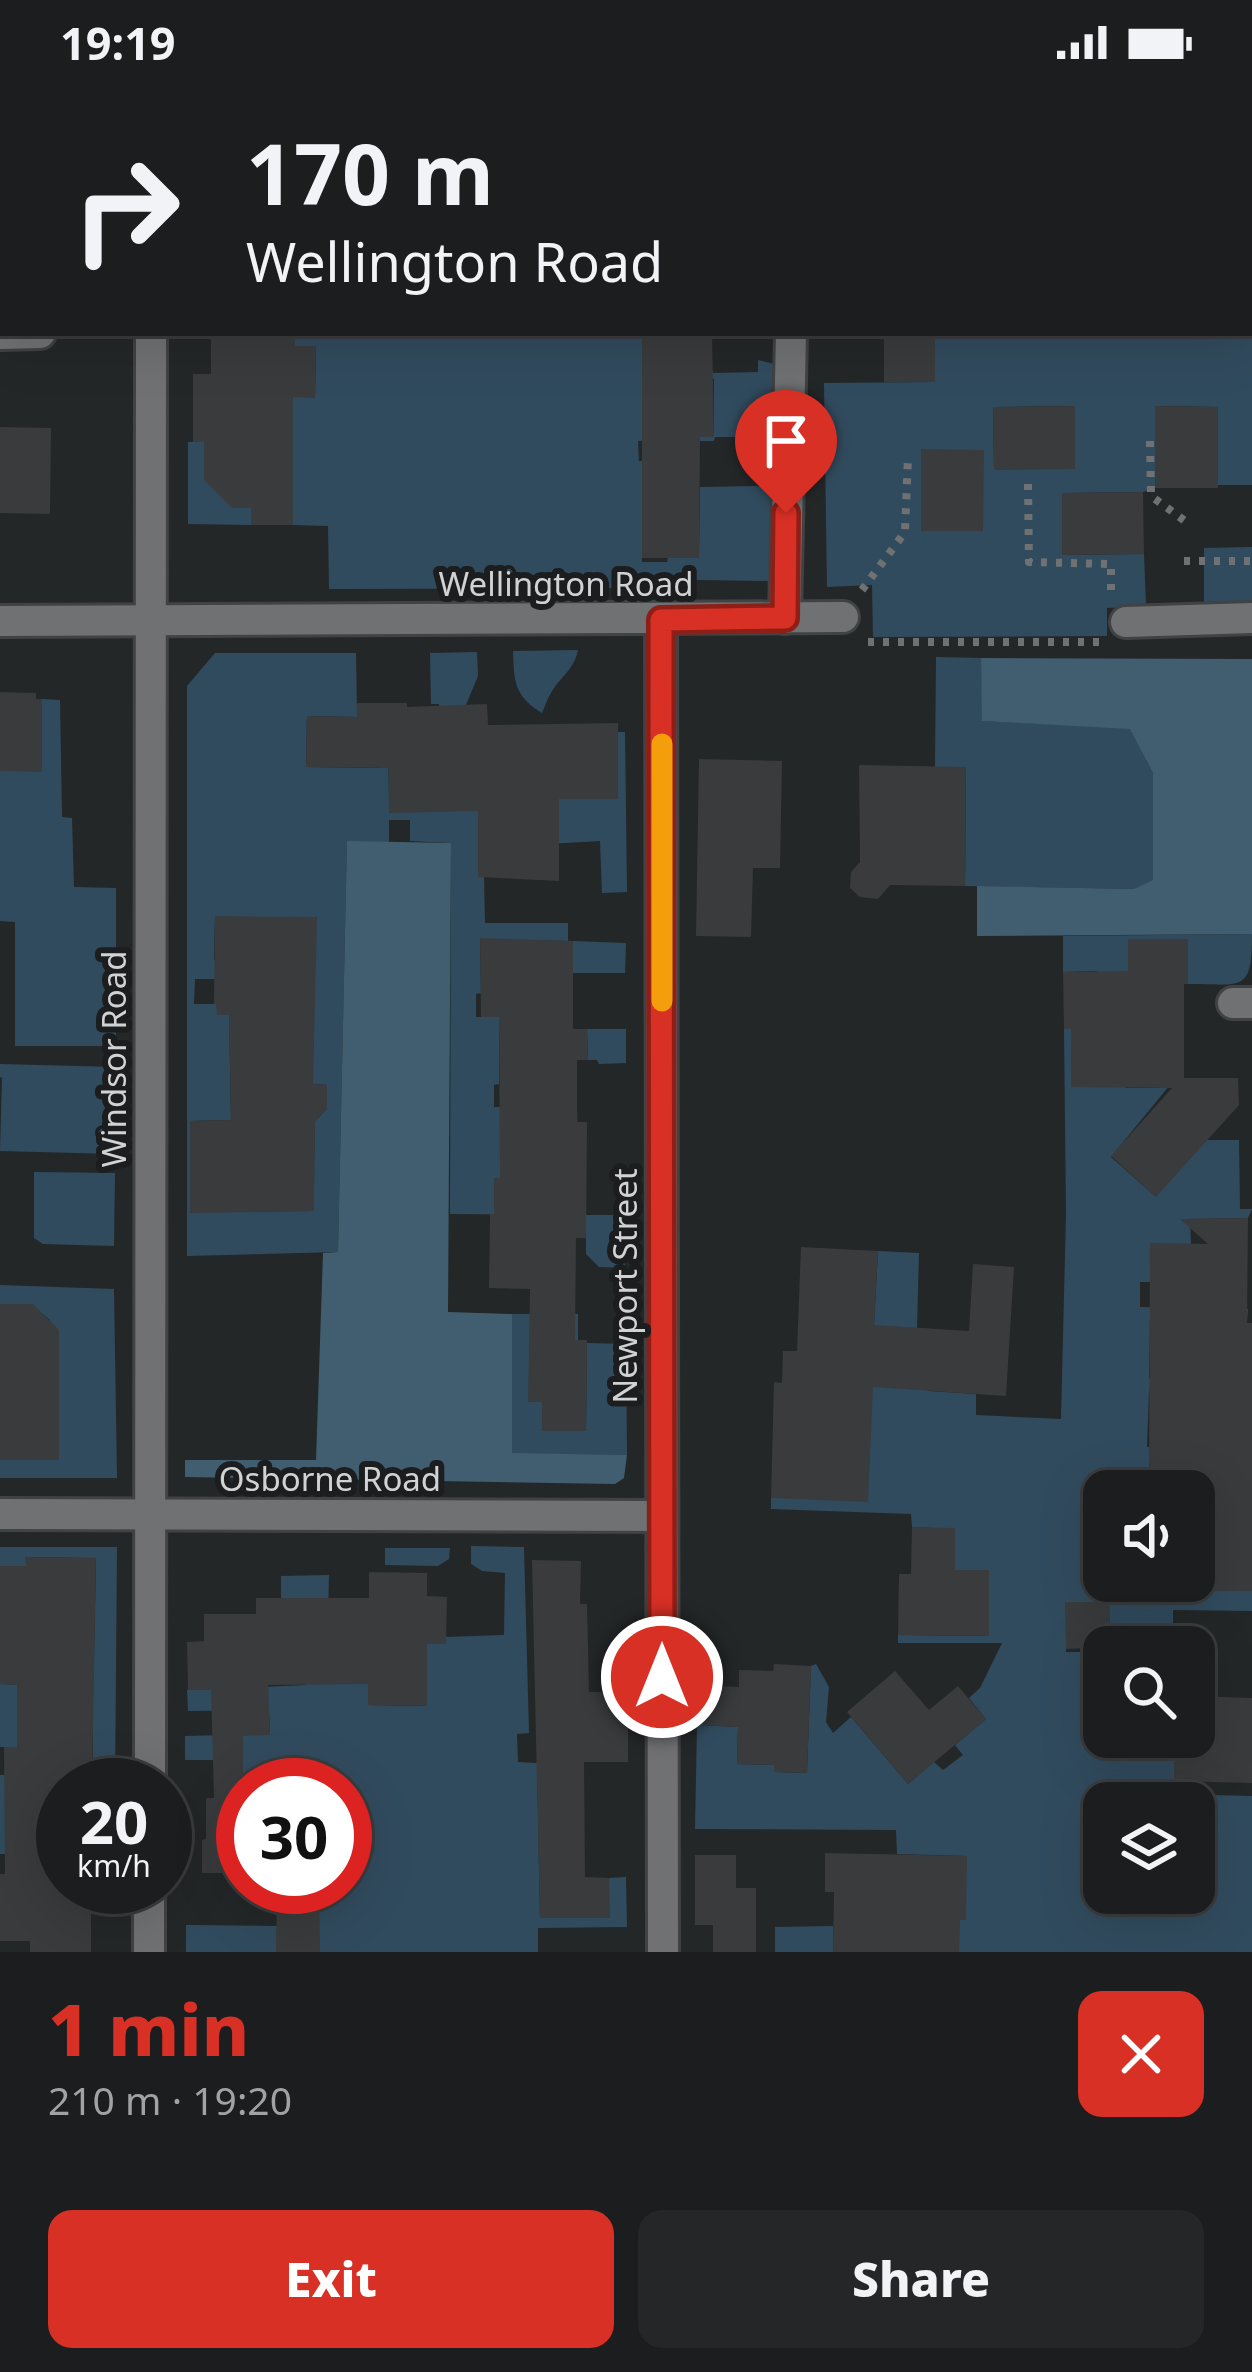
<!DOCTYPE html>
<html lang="en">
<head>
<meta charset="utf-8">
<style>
  :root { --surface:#1b1d1e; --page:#242627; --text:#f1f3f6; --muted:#a0a2a4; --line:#393b3c; --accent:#d93025 }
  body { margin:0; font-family:"Noto Sans",sans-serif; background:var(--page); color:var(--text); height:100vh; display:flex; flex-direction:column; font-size:45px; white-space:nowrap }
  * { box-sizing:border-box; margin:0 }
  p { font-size:39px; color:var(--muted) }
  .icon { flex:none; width:66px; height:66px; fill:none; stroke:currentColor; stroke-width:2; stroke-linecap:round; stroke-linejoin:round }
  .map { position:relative; height:1868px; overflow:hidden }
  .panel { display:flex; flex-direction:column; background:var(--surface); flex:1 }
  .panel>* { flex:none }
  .hud { position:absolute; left:0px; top:0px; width:1254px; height:252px; box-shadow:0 12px 48px #0002,0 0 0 3px var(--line); background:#1b1d1e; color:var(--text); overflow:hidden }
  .tools { position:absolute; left:1083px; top:1386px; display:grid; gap:24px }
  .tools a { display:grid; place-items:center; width:132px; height:132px; border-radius:24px; background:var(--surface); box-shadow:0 12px 48px #0002,0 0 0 3px var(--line); font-size:60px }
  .speed { position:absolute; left:36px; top:1674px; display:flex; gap:24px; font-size:60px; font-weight:700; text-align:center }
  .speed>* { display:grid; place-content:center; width:156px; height:156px; border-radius:50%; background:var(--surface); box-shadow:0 12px 48px #0002,0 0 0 3px var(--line); line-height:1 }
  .speed small { font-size:30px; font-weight:400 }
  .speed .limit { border:18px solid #d22; background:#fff; color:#111 }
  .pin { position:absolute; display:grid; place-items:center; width:102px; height:102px; color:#fff; margin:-123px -51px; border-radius:50% 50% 50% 0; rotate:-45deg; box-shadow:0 0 12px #0007 }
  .pin .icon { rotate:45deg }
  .me { position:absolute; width:132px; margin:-66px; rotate:0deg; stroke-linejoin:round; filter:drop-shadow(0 0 9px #0008) }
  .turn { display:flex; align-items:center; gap:42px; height:252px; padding:0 48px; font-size:54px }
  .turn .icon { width:156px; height:156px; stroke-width:2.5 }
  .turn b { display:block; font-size:84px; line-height:102px }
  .round { display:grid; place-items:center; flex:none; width:126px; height:126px; border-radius:24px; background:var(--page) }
  .overview { display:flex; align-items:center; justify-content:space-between; height:204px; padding:0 48px }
  h1 { font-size:72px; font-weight:800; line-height:90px; color:var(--accent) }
  .button { display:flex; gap:24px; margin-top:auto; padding:24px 48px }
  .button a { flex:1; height:138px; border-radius:24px; background:var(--accent); color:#fff; font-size:48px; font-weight:800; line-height:138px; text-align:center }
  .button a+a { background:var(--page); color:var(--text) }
  .status { display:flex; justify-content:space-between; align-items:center; height:84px; padding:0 60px; background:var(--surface); direction:ltr }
  .status svg { height:33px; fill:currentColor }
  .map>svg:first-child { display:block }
  .green { fill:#314b5e; fill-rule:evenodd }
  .forest { fill:#415e71 }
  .building { fill:#393b3d }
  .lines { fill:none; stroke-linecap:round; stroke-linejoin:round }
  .minor-casing { stroke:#404243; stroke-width:36 }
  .path { stroke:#6f7172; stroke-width:8; stroke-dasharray:6 9; stroke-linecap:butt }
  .minor { stroke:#707172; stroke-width:30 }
  .route-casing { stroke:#8d1f18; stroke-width:30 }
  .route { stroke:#d93025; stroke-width:21 }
  .slow { stroke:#f59e0b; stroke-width:21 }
  .labels { text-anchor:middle; stroke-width:12; stroke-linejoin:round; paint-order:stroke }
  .street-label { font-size:33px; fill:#d0d2d3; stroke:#1b1d1f }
</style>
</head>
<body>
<div class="status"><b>19:19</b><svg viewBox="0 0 49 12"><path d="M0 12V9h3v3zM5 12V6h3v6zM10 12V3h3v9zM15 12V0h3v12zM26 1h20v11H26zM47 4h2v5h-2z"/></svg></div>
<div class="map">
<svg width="1252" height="1868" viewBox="0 0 1252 1868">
  <rect width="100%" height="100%" fill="#242728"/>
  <g class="green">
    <path d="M 1252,163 L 1252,401 L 1217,401 L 1218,323 L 1156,322 L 1155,404 L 1143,408 L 1062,409 L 1062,471 L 1144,470 L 1146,522 L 1107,524 L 1107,552 L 873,553 L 872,501 L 827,503 L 824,299 L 934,298 L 935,249 L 1251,249 ZM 1075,322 L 1075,384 L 994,385 L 993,323 ZM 921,366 L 983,366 L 983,447 L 921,446 Z"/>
    <path d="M 295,249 L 642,249 L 642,283 L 712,284 L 713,289 L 758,288 L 758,276 L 775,280 L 775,347 L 757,353 L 715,353 L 714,357 L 638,357 L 639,377 L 647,377 L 697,403 L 642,404 L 642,478 L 667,478 L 668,474 L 699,474 L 700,403 L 757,402 L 772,406 L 771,497 L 639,495 L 639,504 L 329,505 L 328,442 L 293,441 L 293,313 L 315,313 L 316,263 L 295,262 ZM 644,294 L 714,295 L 714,353 Z"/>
    <path d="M 204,357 L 204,395 L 251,424 L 251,441 L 188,440 L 188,358 Z"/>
    <path d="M 1252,463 L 1252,519 L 1204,520 L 1204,464 Z"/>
    <path d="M 578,566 C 574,586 560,593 551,609 C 547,615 545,622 542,629 C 514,612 514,597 513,567 Z"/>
    <path d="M 477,568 L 478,592 L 466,621 L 469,710 L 617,715 L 618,648 L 625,648 L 627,808 L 602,809 L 600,757 L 478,764 L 478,792 L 484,793 L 485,839 L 568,839 L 568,857 L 480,855 L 481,909 L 476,910 L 476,933 L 561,933 L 499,945 L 499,1000 L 494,1001 L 494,1023 L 577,1023 L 579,1131 L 450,1130 L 451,759 L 410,757 L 410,736 L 389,736 L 389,758 L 347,758 L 338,1168 L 187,1172 L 187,602 L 215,569 L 356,569 L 357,633 L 307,632 L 306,683 L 380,684 L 381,633 L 388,632 L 389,728 L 420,728 L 439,642 L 439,620 L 431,620 L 430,569 ZM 215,832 L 313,1000 L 327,1001 L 327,1025 L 315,1037 L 313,1127 L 190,1128 L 190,1037 L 231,1036 L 229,931 L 216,920 L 194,920 L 195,895 L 228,895 L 214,875 Z"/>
    <path d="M 936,573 L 981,574 L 983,637 L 1130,644 L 1153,689 L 1153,797 L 1135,805 L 965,802 L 966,684 L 935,683 Z"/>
    <path d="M 42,615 L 60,616 L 62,733 L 72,734 L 74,803 L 116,804 L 116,962 L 15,962 L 15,838 L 0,837 L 0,687 L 42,687 Z"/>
    <path d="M 1252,850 C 1252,910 1242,900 1188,900 L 1187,855 L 1129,855 L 1128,900 L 1096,887 L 1063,888 L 1063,852 Z"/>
    <path d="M 573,857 L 626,859 L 625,889 L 573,889 Z"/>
    <path d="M 1125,938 L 1126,1004 L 1162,1004 L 1163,997 L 1178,991 L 1111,1073 L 1156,1113 L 1197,1056 L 1239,1056 L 1240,1125 L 1252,1125 L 1248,1134 L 1190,1135 L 1191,1160 L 1150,1160 L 1150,1198 L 1140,1198 L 1140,1223 L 1248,1225 L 1247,1239 L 1150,1238 L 1149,1294 L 1252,1296 L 1252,1308 L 1149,1307 L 1147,1363 L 1252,1365 L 1252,1381 L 1149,1380 L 1149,1407 L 1104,1407 L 1104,1497 L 1151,1497 L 1151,1506 L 1252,1507 L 1252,1527 L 1173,1526 L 1173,1563 L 1110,1563 L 1109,1518 L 1066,1518 L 1066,1568 L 1095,1568 L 1096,1564 L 1104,1564 L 1104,1653 L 1174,1653 L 1174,1710 L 1252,1712 L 1252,1868 L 959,1868 L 959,1858 L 899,1857 L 967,1772 L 897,1770 L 896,1746 L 695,1745 L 697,1641 L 738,1643 L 737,1680 L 774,1681 L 775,1688 L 807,1689 L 811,1582 L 816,1580 L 829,1603 L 826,1638 L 833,1649 L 851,1633 L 908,1700 L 934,1678 L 943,1686 L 963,1671 L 955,1661 L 986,1635 L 969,1614 L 980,1604 L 1002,1559 L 898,1559 L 898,1551 L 988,1552 L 989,1487 L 955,1486 L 955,1445 L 912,1443 L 911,1430 L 771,1425 L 771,1414 L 873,1260 L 878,1167 L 919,1169 L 917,1244 L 932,1245 L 928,1307 L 976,1310 L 976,1331 L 1061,1335 L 1066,1130 L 1064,945 L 1071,945 L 1071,1003 L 1104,1003 ZM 1104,1719 L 1194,1719 L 1194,1809 L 1104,1809 Z"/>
    <path d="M 587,945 L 626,945 L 626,979 L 599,980 L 597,976 L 588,976 Z"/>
    <path d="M 0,980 L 115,983 L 114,1070 L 0,1067 L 2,994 L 0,993 Z"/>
    <path d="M 34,1088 L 115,1089 L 114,1162 L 43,1160 L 34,1154 Z"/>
    <path d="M 586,1131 L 624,1131 L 625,1184 L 599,1183 L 586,1170 Z"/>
    <path d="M 0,1201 L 114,1205 L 117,1394 L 0,1394 L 0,1376 L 59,1375 L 59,1249 L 51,1249 L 50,1236 L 43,1230 L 32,1229 L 31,1220 L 0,1220 Z"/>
    <path d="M 512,1230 L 578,1230 L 578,1256 L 530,1255 L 542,1318 L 542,1347 L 586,1347 L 587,1259 L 626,1260 L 627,1371 L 512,1370 Z"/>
    <path d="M 471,1462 L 524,1463 L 529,1649 L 517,1650 L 518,1678 L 537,1679 L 540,1833 L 609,1834 L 609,1794 L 626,1793 L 627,1843 L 538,1844 L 538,1868 L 186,1868 L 186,1841 L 276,1842 L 319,1803 L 345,1803 L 345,1701 L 243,1701 L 240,1676 L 185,1676 L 185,1652 L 270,1650 L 269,1626 L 188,1627 L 187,1606 L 306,1601 L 281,1514 L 281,1492 L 329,1491 L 328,1530 L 368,1573 L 368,1621 L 426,1622 L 427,1560 L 446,1560 L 446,1553 L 504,1551 L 505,1489 L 482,1487 L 471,1480 Z"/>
    <path d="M 0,1463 L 117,1463 L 115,1701 L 29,1696 L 5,1770 L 0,1770 L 0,1691 L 67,1691 L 67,1676 L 93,1675 L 93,1589 L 28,1573 L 94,1573 L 96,1474 L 26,1473 L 26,1482 L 0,1482 Z"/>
    <path d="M 385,1464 L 450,1464 L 449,1475 L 438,1482 L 385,1481 Z"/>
    <path d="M 0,1600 L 20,1601 L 17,1610 L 17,1663 L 0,1663 Z"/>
    <path d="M 833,1842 L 833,1868 L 775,1868 L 775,1843 Z"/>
  </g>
  <g class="forest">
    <path d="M 981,574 L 1252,575 L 1252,850 L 977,852 L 977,802 L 1134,805 L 1153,796 L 1153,689 L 1130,645 L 982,637 Z"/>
    <path d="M 347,757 L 451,759 L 448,1228 L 512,1230 L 512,1369 L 627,1371 L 624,1394 L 615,1400 L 185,1393 L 185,1376 L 316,1376 L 323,1169 L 338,1168 Z"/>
  </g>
  <g class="building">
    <path d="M 211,249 L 295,249 L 295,262 L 316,262 L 315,314 L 293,313 L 293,441 L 251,441 L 251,424 L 232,424 L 204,396 L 204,357 L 193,358 L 193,290 L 211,290 Z"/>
    <path d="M 642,249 L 712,249 L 714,353 L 700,353 L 699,474 L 642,474 Z"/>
    <rect x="884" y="249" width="51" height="49"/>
    <path d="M 1075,322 L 1075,385 L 994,386 L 993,323 Z"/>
    <path d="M 1155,322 L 1218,323 L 1218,404 L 1155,404 Z"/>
    <path d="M 0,343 L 51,344 L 50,430 L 0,429 Z"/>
    <path d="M 921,365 L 984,366 L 983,447 L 921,447 Z"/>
    <path d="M 1143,408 L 1144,470 L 1062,471 L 1062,409 Z"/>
    <path d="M 0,608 L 36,609 L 36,615 L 42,615 L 42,688 L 0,687 Z"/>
    <path d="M 357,619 L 407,619 L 407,623 L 487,620 L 488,641 L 618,639 L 618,715 L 559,715 L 559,797 L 478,793 L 478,727 L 389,729 L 389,684 L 306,683 L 307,632 L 357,633 Z"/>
    <path d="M 699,675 L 782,677 L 780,784 L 753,784 L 751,853 L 696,852 Z"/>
    <path d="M 859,681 L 966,683 L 965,802 L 890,801 L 878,815 L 860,813 L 850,804 L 851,788 L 860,778 Z"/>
    <path d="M 215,832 L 317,833 L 313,1000 L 327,1001 L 327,1025 L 315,1037 L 314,1127 L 190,1129 L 190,1037 L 231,1036 L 229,931 L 217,931 L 216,920 L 214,920 Z"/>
    <path d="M 480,854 L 573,857 L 573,945 L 587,945 L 588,976 L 577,976 L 577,1038 L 587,1038 L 586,1154 L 576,1154 L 575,1256 L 587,1256 L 586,1347 L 542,1347 L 542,1318 L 528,1318 L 530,1205 L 489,1204 L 490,1130 L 494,1130 L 494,1094 L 500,1094 L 499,933 L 481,933 Z"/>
    <path d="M 1128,855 L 1188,855 L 1188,900 L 1184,900 L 1184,994 L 1238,994 L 1239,1021 L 1156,1113 L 1111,1072 L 1172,1004 L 1071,1003 L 1071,945 L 1064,945 L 1063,888 L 1128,887 Z"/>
    <path d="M 1248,1134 L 1247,1239 L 1252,1239 L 1252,1507 L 1194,1507 L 1194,1407 L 1149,1407 L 1150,1159 L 1208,1160 L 1180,1135 Z"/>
    <path d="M 801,1163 L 878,1167 L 874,1241 L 969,1247 L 973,1180 L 1014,1183 L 1006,1312 L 873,1303 L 868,1418 L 771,1414 L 774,1298 L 782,1299 L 783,1267 L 797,1267 Z"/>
    <path d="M 0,1220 L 33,1220 L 59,1246 L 59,1376 L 0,1376 Z"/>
    <path d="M 912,1443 L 955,1444 L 955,1486 L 989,1486 L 989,1552 L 898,1551 L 899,1490 L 911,1490 Z"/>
    <path d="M 25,1473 L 96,1474 L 92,1701 L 63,1701 L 63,1803 L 91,1803 L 91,1868 L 30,1868 L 30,1857 L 0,1857 L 0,1790 L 5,1790 L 4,1663 L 17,1663 L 17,1601 L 0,1600 L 0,1482 L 26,1482 Z"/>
    <path d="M 532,1476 L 581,1477 L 580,1520 L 587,1520 L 589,1608 L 628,1608 L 628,1678 L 584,1678 L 585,1793 L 609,1794 L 610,1834 L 540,1834 Z"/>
    <path d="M 369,1488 L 427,1489 L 427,1512 L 447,1513 L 446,1560 L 427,1560 L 427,1622 L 368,1621 L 368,1600 L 268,1601 L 270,1651 L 243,1652 L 243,1789 L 202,1789 L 202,1756 L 206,1755 L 206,1714 L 214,1714 L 211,1606 L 188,1606 L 187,1558 L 204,1557 L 204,1530 L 256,1530 L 256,1514 L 369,1514 Z"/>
    <path d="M 1065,1518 L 1109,1518 L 1110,1563 L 1066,1565 Z"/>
    <path d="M 774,1580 L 811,1582 L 807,1689 L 774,1688 L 774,1681 L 737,1680 L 738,1643 L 697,1641 L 699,1601 L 739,1603 L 739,1586 L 773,1587 Z"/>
    <path d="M 895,1587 L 929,1626 L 958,1602 L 986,1635 L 908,1700 L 847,1628 Z"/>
    <path d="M 1194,1612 L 1252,1614 L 1252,1699 L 1174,1697 L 1174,1653 L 1194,1653 Z"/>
    <path d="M 825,1769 L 967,1772 L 966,1836 L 960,1836 L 959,1868 L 833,1868 L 834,1808 L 825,1808 Z"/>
    <path d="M 695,1771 L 736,1771 L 736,1804 L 756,1804 L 756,1868 L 713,1868 L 713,1841 L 695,1841 Z"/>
    <path d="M 277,1803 L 319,1803 L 320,1868 L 276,1868 Z"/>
  </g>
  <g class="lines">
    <defs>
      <g id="minor">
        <path d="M 151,0 L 151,3"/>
        <path d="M 797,3 L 797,0"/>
        <path d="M 0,250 L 40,249"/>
        <path d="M 785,534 L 791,249"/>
        <path d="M 661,536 L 663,1868"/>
        <path d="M 0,537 L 843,533"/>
        <path d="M 1126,538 L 1252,534"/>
        <path d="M 1233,919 L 1252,919"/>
        <path d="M 0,1430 L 661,1432"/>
        <path d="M 150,1701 L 151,249"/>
        <path d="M 149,1868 L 149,1803"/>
      </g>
    </defs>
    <use href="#minor" class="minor-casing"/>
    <g class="path">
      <path d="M 1150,357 L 1151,412 L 1185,437"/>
      <path d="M 1028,400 L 1029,478 L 1111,480 L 1111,509"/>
      <path d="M 1184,477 L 1252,477"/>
      <path d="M 862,506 L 905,448 L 908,372"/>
      <path d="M 868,558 L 1099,558"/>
    </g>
    <use href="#minor" class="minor"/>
  </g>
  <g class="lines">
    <defs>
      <path id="route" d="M 662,1593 L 661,536 L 785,534 L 786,429"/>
    </defs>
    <use href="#route" class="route-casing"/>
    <use href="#route" class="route"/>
    <path class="slow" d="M 662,917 L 662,660"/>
  </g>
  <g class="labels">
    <g class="street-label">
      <text x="566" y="512">Wellington Road</text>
      <text transform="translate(114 975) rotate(-90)" y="12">Windsor Road</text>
      <text transform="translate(625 1202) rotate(-90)" y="12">Newport Street</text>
      <text x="330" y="1407">Osborne Road</text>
    </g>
  </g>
</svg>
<div class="tools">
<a><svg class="icon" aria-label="sound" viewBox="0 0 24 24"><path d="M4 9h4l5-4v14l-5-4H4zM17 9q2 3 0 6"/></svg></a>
<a><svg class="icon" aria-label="search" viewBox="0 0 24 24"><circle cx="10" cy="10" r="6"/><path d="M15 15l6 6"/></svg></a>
<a><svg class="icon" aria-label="layers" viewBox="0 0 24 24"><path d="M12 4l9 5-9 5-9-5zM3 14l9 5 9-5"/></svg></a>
</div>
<div class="speed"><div>20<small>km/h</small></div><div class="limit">30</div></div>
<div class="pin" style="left:786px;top:429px;background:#d93025"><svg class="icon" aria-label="arrive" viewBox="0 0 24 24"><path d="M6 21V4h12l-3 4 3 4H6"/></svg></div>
<svg class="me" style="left:662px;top:1593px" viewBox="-20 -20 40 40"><circle r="17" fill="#d93025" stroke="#fff" stroke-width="3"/><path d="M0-11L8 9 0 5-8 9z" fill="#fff"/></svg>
<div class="hud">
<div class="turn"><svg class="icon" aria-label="right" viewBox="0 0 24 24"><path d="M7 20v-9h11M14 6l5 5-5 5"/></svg><div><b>170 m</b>Wellington Road</div></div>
</div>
</div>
<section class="panel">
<div class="overview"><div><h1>1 min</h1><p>210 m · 19:20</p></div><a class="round" style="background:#d93025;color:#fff"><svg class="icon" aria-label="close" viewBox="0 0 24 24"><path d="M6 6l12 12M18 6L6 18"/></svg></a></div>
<div class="button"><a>Exit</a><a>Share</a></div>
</section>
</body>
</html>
